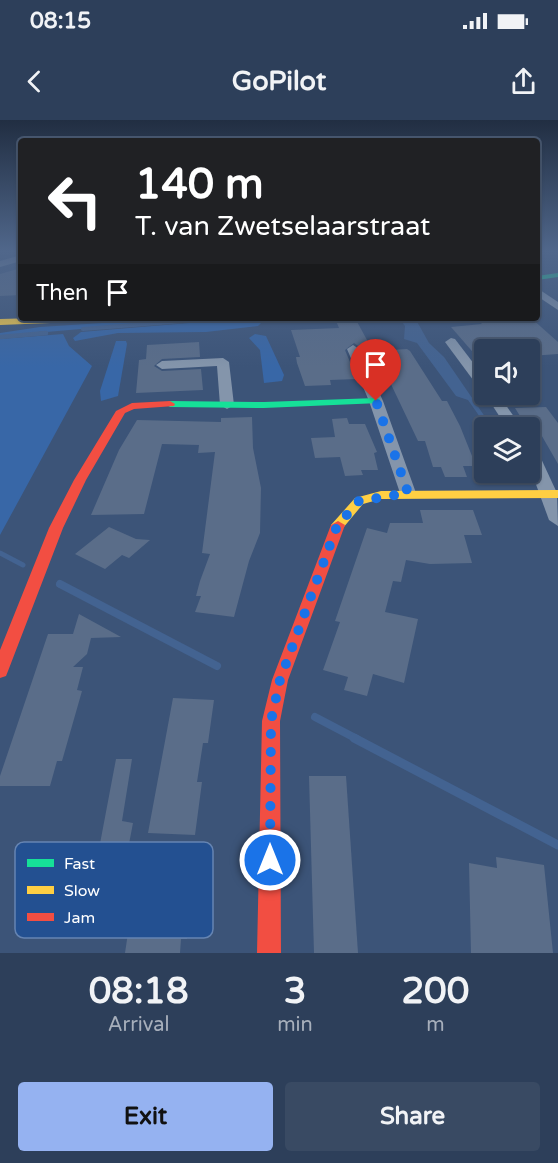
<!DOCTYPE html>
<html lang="en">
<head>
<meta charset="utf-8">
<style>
  :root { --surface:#2d3f5a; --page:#394a63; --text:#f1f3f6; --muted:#a7afbb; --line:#485870; --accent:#95b2f1 }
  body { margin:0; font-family:"Varela Round",sans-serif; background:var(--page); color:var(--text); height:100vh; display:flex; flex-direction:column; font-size:22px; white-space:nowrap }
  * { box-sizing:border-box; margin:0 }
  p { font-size:20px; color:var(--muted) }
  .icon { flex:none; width:33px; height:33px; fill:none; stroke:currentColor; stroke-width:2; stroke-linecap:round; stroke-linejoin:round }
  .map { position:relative; height:833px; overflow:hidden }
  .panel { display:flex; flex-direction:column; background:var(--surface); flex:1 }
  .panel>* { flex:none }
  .hud { position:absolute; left:18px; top:18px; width:522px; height:183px; border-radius:6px; box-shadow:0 2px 4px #0004,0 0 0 2px var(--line); background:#202124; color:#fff; overflow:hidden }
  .controls { position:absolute; left:474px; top:219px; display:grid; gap:12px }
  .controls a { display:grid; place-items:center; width:66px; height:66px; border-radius:6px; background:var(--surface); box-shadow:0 2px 4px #0004,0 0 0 2px var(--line); font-size:30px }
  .pin { position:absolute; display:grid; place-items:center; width:51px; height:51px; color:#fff; margin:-62px -26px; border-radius:50% 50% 50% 0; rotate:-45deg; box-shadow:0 0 6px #0007 }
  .pin .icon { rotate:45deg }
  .me { position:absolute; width:66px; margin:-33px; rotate:0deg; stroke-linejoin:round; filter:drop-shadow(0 0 4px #0008) }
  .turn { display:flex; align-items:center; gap:21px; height:126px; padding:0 18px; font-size:27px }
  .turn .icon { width:78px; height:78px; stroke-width:2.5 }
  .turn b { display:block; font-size:42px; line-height:51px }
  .then { display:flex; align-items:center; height:57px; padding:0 18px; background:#0003; gap:12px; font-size:22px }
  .eta { display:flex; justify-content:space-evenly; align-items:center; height:102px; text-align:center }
  .eta b { font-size:36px; font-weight:800; line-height:42px }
  .button { display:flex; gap:12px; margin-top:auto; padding:12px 18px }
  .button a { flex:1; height:69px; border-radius:6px; background:var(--accent); color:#111; font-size:24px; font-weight:800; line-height:69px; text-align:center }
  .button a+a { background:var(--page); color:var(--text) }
  .status { display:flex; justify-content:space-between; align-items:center; height:42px; padding:0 30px; background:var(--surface); direction:ltr }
  .status svg { height:16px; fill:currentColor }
  header { display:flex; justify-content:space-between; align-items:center; height:78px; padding:0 18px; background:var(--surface); font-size:27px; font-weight:800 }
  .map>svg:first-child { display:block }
  .green { fill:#3867a7 }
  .water { fill:#436391 }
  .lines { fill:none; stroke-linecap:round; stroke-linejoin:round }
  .stream-far4 { stroke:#436391; stroke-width:4 }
  .stream-far3 { stroke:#436391; stroke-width:4.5 }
  .stream-far2 { stroke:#436391; stroke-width:5 }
  .stream-far1 { stroke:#436391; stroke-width:8 }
  .stream { stroke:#436391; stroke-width:9 }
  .building { fill:#5a6d89 }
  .street { fill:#8495ab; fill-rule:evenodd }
  .fast { fill:#16e098; fill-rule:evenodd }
  .slow { fill:#ffcf43; fill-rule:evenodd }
  .jam { fill:#f24e42; fill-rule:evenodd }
  .route { stroke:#1a73e8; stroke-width:10; stroke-dasharray:0 18 }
  .key { fill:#235091; stroke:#6584b2; stroke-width:1.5 }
  .key-label { font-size:16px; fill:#fff }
</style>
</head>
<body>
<div class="status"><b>08:15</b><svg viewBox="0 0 49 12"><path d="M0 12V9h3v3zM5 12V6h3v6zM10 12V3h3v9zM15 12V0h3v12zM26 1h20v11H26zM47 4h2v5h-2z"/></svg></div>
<header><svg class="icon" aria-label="back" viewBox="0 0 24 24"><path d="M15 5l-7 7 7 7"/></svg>GoPilot<svg class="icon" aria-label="share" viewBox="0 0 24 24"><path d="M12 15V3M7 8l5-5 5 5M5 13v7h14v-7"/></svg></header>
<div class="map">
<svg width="558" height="833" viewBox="0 0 558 833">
  <rect width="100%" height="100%" fill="#3c5478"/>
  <g class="green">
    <path d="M 179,198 L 208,198 L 0,216 L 0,213 L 40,207 Z"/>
    <path d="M 249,198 L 258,199 L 261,203 L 258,206 L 206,212 L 118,213 L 75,221 L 73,218 L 81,212 Z"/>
    <path d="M 63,214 L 69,226 L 92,246 L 0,415 L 0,219 Z"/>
    <path d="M 255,214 L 266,216 L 284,255 L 282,261 L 264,263 L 260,230 L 249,218 Z"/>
    <path d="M 116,221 L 126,221 L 127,224 L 118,276 L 101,281 L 100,271 Z"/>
  </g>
  <path class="water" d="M 399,198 L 415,198 L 429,223 L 444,237 L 492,307 L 487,307 L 468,280 L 456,276 L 417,223 L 404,219 L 405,206 Z"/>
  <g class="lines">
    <g class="stream-far4">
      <path d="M 83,209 L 222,198"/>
      <path d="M 41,213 L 46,213"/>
    </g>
    <path class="stream-far3" d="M 0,217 L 46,213"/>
    <path class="stream-far2" d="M 0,433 L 23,445"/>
    <g class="stream-far1">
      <path d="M 60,464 L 217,546"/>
      <path d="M 315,597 L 357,619"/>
    </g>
    <path class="stream" d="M 354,618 L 558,725"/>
  </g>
  <g class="building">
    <path d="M 21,148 L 21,175 L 0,176 L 0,154 Z"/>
    <path d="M 335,198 L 355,198 L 373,231 L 407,229 L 410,231 L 442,281 L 447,281 L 460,306 L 476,346 L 463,346 L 467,357 L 445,357 L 441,347 L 433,347 L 425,321 L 418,321 L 389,260 L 386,261 L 382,254 L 381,258 L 375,258 L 361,228 L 354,223 L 345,230 L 357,259 L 330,260 L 331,265 L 305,266 L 297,243 L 296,237 L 300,237 L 291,210 L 339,208 Z"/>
    <path d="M 531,198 L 558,222 L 558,234 L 530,236 L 530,226 L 484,230 L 484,245 L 451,207 L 482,204 L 478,200 Z"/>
    <path d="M 199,222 L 200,237 L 162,239 L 154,246 L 162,251 L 201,249 L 203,270 L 136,273 L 139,240 L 146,239 L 147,225 Z"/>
    <path d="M 546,287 L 558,303 L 558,344 L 535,304 L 525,304 L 515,288 Z"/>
    <path d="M 252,297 L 253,328 L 261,368 L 260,413 L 249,441 L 234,497 L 195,492 L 201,476 L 196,476 L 200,461 L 210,434 L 202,433 L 215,332 L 198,333 L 199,325 L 162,324 L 144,394 L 91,395 L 119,330 L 137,300 L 221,302 L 221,298 Z"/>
    <path d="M 347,298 L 349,304 L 365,304 L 377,332 L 374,333 L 378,350 L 361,350 L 363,355 L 345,356 L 340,337 L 315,338 L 311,318 L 335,317 L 332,299 Z"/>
    <path d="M 420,390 L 473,390 L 482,415 L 464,415 L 472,443 L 430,444 L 406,440 L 401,462 L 393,461 L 385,492 L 418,499 L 404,563 L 373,554 L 367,576 L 344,570 L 348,557 L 323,550 L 340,502 L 335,501 L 367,408 L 387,413 L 390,403 L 423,403 Z"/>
    <path d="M 109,407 L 136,419 L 150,420 L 129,438 L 122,435 L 105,449 L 75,434 Z"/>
    <path d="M 79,494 L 121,517 L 91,518 L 87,534 L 73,547 L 83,547 L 77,570 L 82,571 L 62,641 L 57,641 L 50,666 L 0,666 L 0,656 L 48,514 L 73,514 Z"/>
    <path d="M 173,578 L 214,580 L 208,623 L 203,623 L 197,662 L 202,662 L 195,715 L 148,713 Z"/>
    <path d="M 116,639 L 132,639 L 122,701 L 133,703 L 123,755 L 191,753 L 187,819 L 181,819 L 180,833 L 125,833 L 129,806 L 83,807 L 90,772 L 99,772 L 106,729 L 99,729 Z"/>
    <path d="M 309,656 L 346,656 L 358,833 L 314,833 Z"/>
    <path d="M 496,737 L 544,745 L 553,833 L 471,833 L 469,743 L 497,748 Z"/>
  </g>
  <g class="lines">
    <g class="street">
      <path d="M 21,135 L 21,141 L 0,147 L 0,141 Z"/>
      <path d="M 537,168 L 558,182 L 558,190 L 537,176 Z"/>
      <path d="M 451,218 L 455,219 L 484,257 L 484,269 L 479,268 L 445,222 Z"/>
      <path d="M 353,225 L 359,229 L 383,281 L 416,373 L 414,377 L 408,378 L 400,373 L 369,281 L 347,229 Z"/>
      <path d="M 223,238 L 229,242 L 234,285 L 227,289 L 220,285 L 217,246 L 162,249 L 156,245 L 162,241 Z"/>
      <path d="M 485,274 L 498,274 L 522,308 L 507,308 Z"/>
      <path d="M 530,327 L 538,332 L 557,373 L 558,406 L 549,400 L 530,348 Z"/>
    </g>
    <g class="fast">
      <path d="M 558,153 L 558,157 L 537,160 L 537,156 Z"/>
      <path d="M 376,278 L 380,279 L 380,283 L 264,288 L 170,287 L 165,284 L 170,281 L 264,282 Z"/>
    </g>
    <g class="slow">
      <path d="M 36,198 L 105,198 L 101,201 L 0,205 L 0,199 Z"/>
      <path d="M 558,370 L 558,378 L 381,379 L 363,384 L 343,408 L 333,408 L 331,405 L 355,378 L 381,371 Z"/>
    </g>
    <g class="jam">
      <path d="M 170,281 L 175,284 L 174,286 L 134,289 L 125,293 L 86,360 L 63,408 L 8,551 L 6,556 L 0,558 L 0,530 L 49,408 L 74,360 L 116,291 L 132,283 Z"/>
      <path d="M 338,401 L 345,405 L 288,560 L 280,601 L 281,833 L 257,833 L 262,601 L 272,560 L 331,405 Z"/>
    </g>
  </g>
  <linearGradient id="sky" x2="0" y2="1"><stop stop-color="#212e42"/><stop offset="0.53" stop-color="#50678b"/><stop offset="1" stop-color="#50678b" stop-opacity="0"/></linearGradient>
  <rect width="558" height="247" fill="url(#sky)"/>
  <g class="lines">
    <path class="route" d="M 270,740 L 271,601 L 280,560 L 337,406 L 359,381 L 408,373 L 376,281"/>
  </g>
  <rect x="15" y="722" width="198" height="96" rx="9" class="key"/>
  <rect x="27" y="739" width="27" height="8" fill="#16e098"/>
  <rect x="27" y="766" width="27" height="8" fill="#ffcf43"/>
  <rect x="27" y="793" width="27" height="8" fill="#f24e42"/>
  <g class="key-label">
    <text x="64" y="749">Fast</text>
    <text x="64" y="776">Slow</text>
    <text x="64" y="803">Jam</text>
  </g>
</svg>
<div class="controls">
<a><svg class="icon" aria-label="sound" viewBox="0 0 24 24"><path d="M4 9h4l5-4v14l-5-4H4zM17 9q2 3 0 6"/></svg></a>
<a><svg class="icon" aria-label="layers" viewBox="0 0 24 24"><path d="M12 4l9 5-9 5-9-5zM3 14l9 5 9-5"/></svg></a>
</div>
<div class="pin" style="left:376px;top:281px;background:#d93025"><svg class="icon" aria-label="arrive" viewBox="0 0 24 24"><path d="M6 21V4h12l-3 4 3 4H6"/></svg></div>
<svg class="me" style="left:270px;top:740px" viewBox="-20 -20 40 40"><circle r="17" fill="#1a73e8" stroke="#fff" stroke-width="3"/><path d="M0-11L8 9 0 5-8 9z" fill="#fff"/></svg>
<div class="hud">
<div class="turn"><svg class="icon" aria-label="left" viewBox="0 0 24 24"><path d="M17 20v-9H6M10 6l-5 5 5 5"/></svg><div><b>140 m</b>T. van Zwetselaarstraat</div></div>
<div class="then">Then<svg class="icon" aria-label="arrive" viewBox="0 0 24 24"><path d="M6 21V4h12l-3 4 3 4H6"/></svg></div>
</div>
</div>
<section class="panel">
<div class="eta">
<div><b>08:18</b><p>Arrival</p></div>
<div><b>3</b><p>min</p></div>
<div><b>200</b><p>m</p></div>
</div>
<div class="button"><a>Exit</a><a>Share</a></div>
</section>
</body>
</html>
